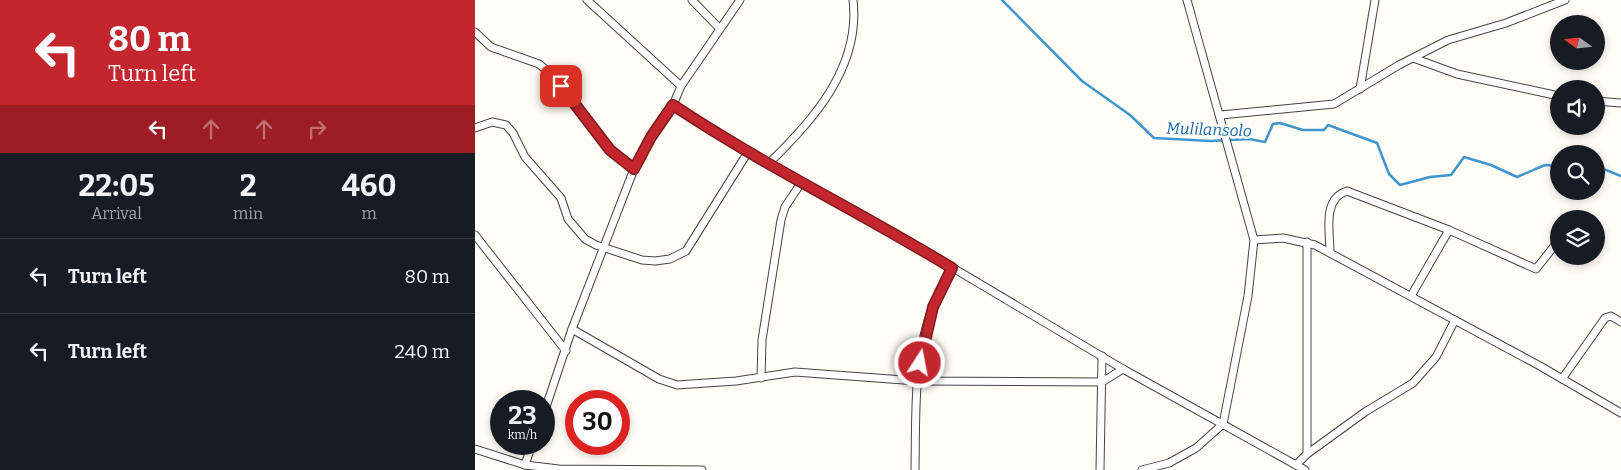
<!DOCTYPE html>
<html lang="en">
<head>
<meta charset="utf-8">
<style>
  :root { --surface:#171b24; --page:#242831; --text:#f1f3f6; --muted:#9ea1a6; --line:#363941 }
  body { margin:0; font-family:Bitter,serif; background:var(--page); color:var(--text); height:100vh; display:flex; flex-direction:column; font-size:19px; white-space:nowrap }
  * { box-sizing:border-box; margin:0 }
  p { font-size:16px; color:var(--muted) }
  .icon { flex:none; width:28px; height:28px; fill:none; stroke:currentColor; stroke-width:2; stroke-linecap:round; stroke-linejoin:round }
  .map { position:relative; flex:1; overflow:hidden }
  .drawer { display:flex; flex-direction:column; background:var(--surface); width:475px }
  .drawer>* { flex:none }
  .banner { background:#c4262e; color:#fff; overflow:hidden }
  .needle { width:32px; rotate:285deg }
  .fabs { position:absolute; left:1075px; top:15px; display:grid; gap:10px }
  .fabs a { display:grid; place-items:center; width:55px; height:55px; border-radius:50%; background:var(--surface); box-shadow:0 2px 8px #0003; font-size:25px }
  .speed { position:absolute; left:15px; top:390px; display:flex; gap:10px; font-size:25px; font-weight:700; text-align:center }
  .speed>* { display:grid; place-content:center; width:65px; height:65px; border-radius:50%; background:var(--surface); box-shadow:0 2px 8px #0003; line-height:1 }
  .speed small { font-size:12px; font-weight:400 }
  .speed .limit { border:8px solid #d22; background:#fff; color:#111 }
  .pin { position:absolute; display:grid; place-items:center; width:42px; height:42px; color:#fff; margin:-21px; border-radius:10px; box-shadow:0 2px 8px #0006 }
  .me { position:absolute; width:55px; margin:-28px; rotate:11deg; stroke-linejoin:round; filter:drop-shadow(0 0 4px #0008) }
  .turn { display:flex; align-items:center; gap:18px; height:105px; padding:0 25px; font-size:22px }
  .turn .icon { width:65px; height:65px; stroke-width:2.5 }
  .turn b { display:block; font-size:35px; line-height:42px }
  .lanes { display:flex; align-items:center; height:48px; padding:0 25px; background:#0003; justify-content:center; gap:25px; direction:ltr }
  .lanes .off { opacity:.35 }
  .eta { display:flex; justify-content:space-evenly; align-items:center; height:85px; text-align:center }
  .eta b { font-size:30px; font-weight:700; line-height:35px }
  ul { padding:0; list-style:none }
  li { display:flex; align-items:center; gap:15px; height:75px; padding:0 25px; border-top:1px solid var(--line) }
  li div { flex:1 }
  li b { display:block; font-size:19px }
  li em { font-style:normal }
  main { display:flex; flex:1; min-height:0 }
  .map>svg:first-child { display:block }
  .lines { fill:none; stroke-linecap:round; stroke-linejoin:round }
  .stream { stroke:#3f96cf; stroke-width:2.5 }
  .minor-casing { stroke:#444; stroke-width:9 }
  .minor { stroke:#fff; stroke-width:7 }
  .route-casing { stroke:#7f191e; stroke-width:12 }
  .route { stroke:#c4262e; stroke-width:9 }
  .labels { text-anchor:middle; stroke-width:5; stroke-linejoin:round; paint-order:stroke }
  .water-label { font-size:16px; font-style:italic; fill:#1768a6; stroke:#fff }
</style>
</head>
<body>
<main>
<section class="drawer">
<div class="banner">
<div class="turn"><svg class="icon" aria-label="left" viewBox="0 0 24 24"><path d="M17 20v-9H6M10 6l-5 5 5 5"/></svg><div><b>80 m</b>Turn left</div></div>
<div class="lanes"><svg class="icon" aria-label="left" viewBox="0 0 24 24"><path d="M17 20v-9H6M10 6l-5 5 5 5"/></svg><svg class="icon off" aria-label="ahead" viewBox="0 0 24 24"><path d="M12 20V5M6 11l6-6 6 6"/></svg><svg class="icon off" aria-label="ahead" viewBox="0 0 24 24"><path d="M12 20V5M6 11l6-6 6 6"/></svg><svg class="icon off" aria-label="right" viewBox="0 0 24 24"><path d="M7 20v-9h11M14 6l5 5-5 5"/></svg></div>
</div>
<div class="eta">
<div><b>22:05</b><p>Arrival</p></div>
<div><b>2</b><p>min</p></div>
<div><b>460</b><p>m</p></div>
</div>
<ul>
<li><svg class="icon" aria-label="left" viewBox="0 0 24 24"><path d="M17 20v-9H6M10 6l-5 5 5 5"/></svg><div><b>Turn left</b></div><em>80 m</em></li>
<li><svg class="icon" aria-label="left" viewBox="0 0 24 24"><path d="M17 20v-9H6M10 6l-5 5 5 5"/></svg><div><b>Turn left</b></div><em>240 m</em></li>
</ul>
</section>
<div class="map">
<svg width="1146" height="470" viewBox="0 0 1146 470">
  <rect width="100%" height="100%" fill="#fffdf5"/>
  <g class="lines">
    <g class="stream">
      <path d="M 527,0 L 607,81 L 655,115 L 679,138 L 736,141 L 774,139 L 790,142 L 798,124 L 805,123 L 828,130 L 849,130 L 853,125 L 902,143 L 914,174 L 925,185 L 955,177 L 976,175 L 989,157 L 1016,165 L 1042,177 L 1070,165 L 1084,166"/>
      <path d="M 1121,166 L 1146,176"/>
    </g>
    <defs>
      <g id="minor">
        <path d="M 112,0 L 206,86"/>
        <path d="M 217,0 L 244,28"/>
        <path d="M 0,32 L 16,47 L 64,64 L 77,75 L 135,150 L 159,169"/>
        <path d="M 941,59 L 982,74 L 1084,96"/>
        <path d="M 885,89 L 900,0"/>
        <path d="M 1121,101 L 1146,103"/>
        <path d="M 198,105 L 326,183 L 426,237 L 648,369 L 830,470"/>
        <path d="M 746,115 L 859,104 L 924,65 L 973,40 L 1031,23 L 1090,0"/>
        <path d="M 0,128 L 17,122 L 31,125 L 38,133 L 50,157 L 86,198 L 93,219 L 110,239 L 121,245 L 167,260 L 180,261 L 195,259 L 211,251 L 273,152"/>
        <path d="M 293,164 C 338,121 386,67 378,0"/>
        <path d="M 0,235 L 91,351"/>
        <path d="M 779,240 L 808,238 L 840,245 L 1065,366 L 1146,413"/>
        <path d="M 855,252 C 855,231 847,199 872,191 L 974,230 L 1061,269 L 1084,240"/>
        <path d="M 936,296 L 974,230"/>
        <path d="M 97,329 L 184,379 L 202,385 L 261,381 L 320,372 L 442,381 L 627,382 L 648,369"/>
        <path d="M 286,378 L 287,340 L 306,220 L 310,207 L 326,183"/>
        <path d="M 1087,379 L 1130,318 L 1136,316 L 1146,322"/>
        <path d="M 69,413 L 97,329 L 159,169 L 176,137 L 198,105 L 206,86 L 265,0"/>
        <path d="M 0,449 L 50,465 L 84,469 L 227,470"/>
        <path d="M 832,454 L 890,412 L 938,383 L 961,357 L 980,320"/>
        <path d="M 50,465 L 57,444"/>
        <path d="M 821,465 L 832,454 L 832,242"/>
        <path d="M 440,470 C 441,416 438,357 458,306 C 463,293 471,280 477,268"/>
        <path d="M 625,470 L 627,356"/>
        <path d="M 667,470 L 694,463 L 721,448 L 748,424 L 773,296 L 779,240 L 712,0"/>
      </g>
    </defs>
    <use href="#minor" class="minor-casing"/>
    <use href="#minor" class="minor"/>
  </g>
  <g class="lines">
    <defs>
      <path id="route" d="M 86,86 L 135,150 L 159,169 L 176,137 L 198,105 C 288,165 385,212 477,268 L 458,307 L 445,363"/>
    </defs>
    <use href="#route" class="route-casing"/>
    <use href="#route" class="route"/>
  </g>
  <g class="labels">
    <g class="water-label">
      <text transform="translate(734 129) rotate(2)" y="6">Mulilansolo</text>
    </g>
  </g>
</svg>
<div class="fabs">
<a><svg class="needle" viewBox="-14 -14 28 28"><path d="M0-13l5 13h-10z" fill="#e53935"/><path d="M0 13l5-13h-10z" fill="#9ea1a6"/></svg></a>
<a><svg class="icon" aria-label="sound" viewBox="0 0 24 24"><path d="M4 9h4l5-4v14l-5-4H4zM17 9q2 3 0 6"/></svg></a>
<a><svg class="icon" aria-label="search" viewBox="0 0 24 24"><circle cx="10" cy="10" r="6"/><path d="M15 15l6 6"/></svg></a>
<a><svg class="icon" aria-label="layers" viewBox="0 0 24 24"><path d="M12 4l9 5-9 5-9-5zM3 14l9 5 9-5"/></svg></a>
</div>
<div class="speed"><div>23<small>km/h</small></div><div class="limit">30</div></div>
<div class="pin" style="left:86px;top:86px;background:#d93025"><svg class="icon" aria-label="arrive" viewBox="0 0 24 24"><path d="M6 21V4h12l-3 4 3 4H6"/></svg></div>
<svg class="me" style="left:445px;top:363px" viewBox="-20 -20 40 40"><circle r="17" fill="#c4262e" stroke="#fff" stroke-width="3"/><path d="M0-11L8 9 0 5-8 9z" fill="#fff"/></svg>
</div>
</main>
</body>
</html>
